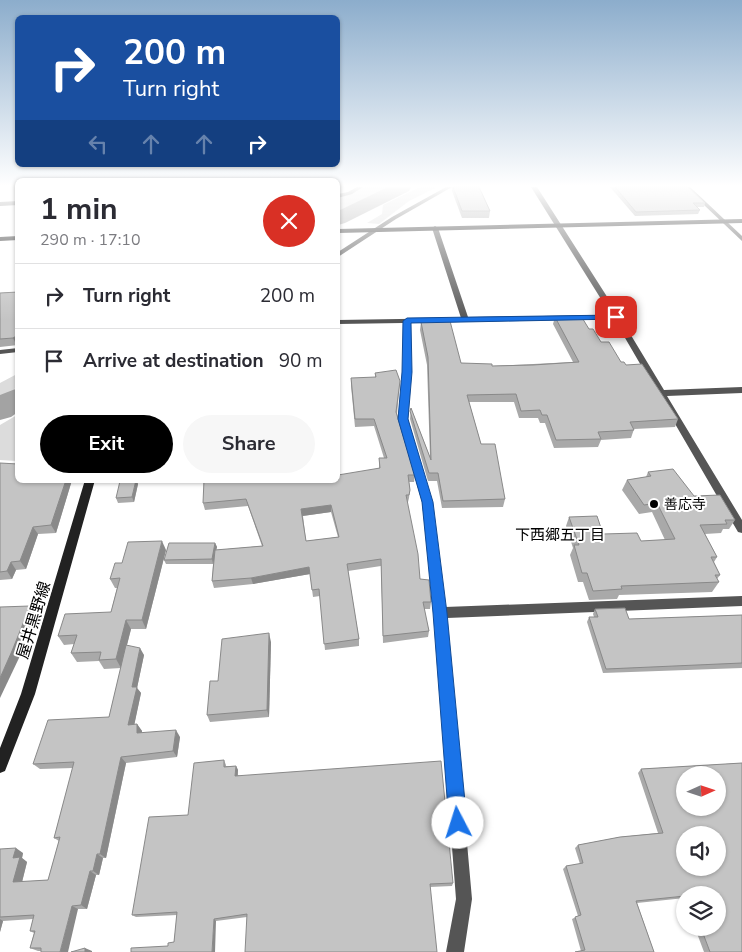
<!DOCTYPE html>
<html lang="en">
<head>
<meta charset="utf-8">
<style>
  :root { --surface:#fff; --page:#f7f7f7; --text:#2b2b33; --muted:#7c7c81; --line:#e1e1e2; --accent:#000 }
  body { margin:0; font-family:"Nunito Sans","Noto Sans JP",sans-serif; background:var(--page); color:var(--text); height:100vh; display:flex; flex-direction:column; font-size:19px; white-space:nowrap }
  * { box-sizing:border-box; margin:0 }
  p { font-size:16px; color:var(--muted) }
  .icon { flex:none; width:28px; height:28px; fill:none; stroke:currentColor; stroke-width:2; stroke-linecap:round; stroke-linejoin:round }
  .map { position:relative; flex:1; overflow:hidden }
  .panel { position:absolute; left:15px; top:178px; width:325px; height:305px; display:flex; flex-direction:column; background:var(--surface); border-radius:8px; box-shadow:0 1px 4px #0004 }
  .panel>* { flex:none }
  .guide { position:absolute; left:15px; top:15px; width:325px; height:152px; border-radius:8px; box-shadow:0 1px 4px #0004; background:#1a4fa0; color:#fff; overflow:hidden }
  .needle { width:32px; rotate:87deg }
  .controls { position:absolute; left:676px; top:766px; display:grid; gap:10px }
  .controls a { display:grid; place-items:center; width:50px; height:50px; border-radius:50%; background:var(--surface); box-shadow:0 1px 4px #0004; font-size:25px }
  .pin { position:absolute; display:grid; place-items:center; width:42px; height:42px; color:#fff; margin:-21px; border-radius:10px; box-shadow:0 2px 8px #0006 }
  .me { position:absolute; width:55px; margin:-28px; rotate:355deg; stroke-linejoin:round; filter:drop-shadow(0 0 4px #0008) }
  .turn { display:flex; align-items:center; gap:18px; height:105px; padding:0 25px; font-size:22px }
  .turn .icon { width:65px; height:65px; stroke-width:2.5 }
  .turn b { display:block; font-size:35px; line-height:42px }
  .lanes { display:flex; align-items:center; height:48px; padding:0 25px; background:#0003; justify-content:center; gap:25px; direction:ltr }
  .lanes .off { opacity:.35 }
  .round { display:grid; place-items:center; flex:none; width:52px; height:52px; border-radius:26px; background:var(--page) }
  .summary { display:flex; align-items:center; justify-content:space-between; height:85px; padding:0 25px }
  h1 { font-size:30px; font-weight:700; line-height:38px }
  .cta { display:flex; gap:10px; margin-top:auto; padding:10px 25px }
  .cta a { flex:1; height:58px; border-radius:30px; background:var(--accent); color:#fff; font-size:20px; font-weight:700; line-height:58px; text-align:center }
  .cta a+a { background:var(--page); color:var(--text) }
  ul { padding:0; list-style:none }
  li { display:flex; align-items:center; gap:15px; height:65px; padding:0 25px; border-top:1px solid var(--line) }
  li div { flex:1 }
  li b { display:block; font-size:19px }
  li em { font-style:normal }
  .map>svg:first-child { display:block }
  .green { fill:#dcdcdc }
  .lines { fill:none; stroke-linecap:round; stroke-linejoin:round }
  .river { fill:#a3a3a3; fill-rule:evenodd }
  .street { fill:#555; fill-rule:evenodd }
  .secondary { fill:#222; fill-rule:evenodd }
  .wall { fill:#a9a9a9; fill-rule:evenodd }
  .shaded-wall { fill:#898989 }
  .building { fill:#c4c4c4; stroke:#898989; fill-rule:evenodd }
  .route { fill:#1a73e8; stroke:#114b97 }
  .poi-dot { fill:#000; stroke:#fff; stroke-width:2 }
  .labels { text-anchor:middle; stroke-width:4; stroke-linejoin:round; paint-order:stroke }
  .poi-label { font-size:14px; fill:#000; stroke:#fff; text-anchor:start }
  .neighbourhood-label { font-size:15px; fill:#000; stroke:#fff }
  .near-street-label { font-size:16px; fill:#000; stroke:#fff }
</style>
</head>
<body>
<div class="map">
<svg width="742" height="952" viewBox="0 0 742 952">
  <rect width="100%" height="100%" fill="#fff"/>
  <g class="green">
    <path d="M 364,187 L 395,187 L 338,211 L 338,199 Z"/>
    <path d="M 420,187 L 437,187 L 409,201 L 379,224 L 367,223 L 382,214 L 383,205 Z"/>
    <path d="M 17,374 L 17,386 L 0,406 L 0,383 Z"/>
    <path d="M 17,415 L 17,461 L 0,460 L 0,425 Z"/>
  </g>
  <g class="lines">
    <g class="river">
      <path d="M 388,187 L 411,187 L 409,191 L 345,223 L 338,225 L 338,211 Z"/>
      <path d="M 18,388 L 18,412 L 11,417 L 0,420 L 0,395 Z"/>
    </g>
    <g class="street">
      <path d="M 357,187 L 363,187 L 352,194 L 338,198 L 338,194 L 348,192 Z"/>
      <path d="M 446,187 L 452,187 L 396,219 L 338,257 L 338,252 L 392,217 Z"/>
      <path d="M 531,187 L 537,187 L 620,317 L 664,390 L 742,387 L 742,393 L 667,396 L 742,520 L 742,533 L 738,532 L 614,319 L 411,323 L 411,373 L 408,419 L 432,502 L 445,607 L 742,596 L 742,606 L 447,618 L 472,899 L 464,952 L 446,952 L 456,899 L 434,613 L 422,502 L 398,419 L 403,373 L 403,323 L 338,324 L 338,320 L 461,318 L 432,228 L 435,226 L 438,228 L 468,317 L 611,315 Z"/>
      <path d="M 685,187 L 690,187 L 742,236 L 742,241 Z"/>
      <path d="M 18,201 L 18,205 L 0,206 L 0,202 Z"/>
      <path d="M 18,348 L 18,352 L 0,354 L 0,350 Z"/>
    </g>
    <g class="secondary">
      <path d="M 742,219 L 742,223 L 338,233 L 338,229 Z"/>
      <path d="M 18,236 L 18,240 L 0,241 L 0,237 Z"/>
      <path d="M 85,480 L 95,480 L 35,694 L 5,771 L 0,773 L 0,748 L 21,694 Z"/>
    </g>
  </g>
  <g class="wall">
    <path d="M 452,187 L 479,187 L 490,211 L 489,218 L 462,218 L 452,191 Z"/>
    <path d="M 610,187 L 688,187 L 705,203 L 704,207 L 697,207 L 700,210 L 698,214 L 635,216 Z"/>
    <path d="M 18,292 L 18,345 L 0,347 L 0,293 Z"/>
    <path d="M 555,317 L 589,329 L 601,342 L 621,362 L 626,365 L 678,419 L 675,427 L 634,429 L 631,438 L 601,440 L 598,447 L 554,448 L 545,423 L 540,423 L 538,418 L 519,418 L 514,402 L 469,402 L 481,444 L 505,499 L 503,507 L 442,508 L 437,481 L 428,481 L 410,419 L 411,408 L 430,457 L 427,365 L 420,330 L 421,322 L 461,363 L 492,366 L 573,362 L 553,324 Z"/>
    <path d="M 375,373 L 400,381 L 397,414 L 415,475 L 414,482 L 409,482 L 410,490 L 409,498 L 408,502 L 407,502 L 420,579 L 431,602 L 430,609 L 424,609 L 429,631 L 428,637 L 383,643 L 381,566 L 348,571 L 359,639 L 359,646 L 325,650 L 320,596 L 313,597 L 310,574 L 253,584 L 214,588 L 212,581 L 213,564 L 166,564 L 164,560 L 215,543 L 217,547 L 216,550 L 262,546 L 248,506 L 205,510 L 203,503 L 338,480 L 379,468 L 379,458 L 384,458 L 374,426 L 355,427 L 351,386 L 351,378 L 375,378 ZM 331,512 L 338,537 L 306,541 L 303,516 Z"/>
    <path d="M 0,463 L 72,480 L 56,533 L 38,534 L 26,569 L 16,570 L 12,579 L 0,580 Z"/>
    <path d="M 648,472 L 694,496 L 735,520 L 729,529 L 723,529 L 721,533 L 705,534 L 717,557 L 714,562 L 720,575 L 717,579 L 719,582 L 712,592 L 619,595 L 617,599 L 589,600 L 583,582 L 578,582 L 570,555 L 573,548 L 566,526 L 569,517 L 603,534 L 641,541 L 665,540 L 652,512 L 639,514 L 622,490 L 627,480 L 646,477 Z"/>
    <path d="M 136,480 L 138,484 L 134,502 L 118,503 L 116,498 Z"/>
    <path d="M 147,480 L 177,480 L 148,483 Z"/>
    <path d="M 166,550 L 146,629 L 131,629 L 127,645 L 144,655 L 137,688 L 141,693 L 134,725 L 137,724 L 142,731 L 142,733 L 180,737 L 177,757 L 126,763 L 106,858 L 103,858 L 99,875 L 96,875 L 87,909 L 78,909 L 41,951 L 38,951 L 30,948 L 34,933 L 30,931 L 33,919 L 3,921 L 0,932 L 0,849 L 23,853 L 22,858 L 27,862 L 22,882 L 48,880 L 59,841 L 54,838 L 73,768 L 40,769 L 33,764 L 109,717 L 121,668 L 104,669 L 99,661 L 77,662 L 71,653 L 74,644 L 64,645 L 58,636 L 111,612 L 117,588 L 115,588 L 110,579 L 122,563 Z"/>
    <path d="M 595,609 L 629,619 L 742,615 L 742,668 L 603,673 L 587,622 L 589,617 L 594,617 L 593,614 Z"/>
    <path d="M 271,642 L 269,717 L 210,722 L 207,715 Z"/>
    <path d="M 224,760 L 226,765 L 226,766 L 236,766 L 238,770 L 238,775 L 453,883 L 452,886 L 430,887 L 247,917 L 216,921 L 168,946 L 174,942 L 177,915 L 136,917 L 132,915 L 188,815 Z"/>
    <path d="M 742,763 L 742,952 L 704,952 L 695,928 L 718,928 L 718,895 L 685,895 L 685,898 L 637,903 L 654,952 L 575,952 L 581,951 L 572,919 L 578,916 L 563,869 L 566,866 L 580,864 L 575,848 L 578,845 L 620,837 L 658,833 L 638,773 L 641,769 ZM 685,775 L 718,775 L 718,808 L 685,808 ZM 685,835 L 718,835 L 718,868 L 685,868 Z"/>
  </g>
  <g class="shaded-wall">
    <path d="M 18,335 L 18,345 L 17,346 L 13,338 Z"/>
    <path d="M 66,480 L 72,480 L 56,533 L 51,525 Z"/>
    <path d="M 136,480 L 138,484 L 134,502 L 132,497 Z"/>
    <path d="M 331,505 L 331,512 L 302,516 L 301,509 Z"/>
    <path d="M 33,527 L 38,534 L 26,569 L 20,561 Z"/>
    <path d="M 162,541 L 166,550 L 146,629 L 142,620 Z"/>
    <path d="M 215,543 L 217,547 L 213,564 L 212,559 Z"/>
    <path d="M 11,562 L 16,570 L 12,579 L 7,571 Z"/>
    <path d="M 309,567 L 310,574 L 253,584 L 251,578 Z"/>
    <path d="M 30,606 L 35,613 L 19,658 L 0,698 L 0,678 Z"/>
    <path d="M 126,620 L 131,629 L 121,668 L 116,659 Z"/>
    <path d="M 269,633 L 271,642 L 269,717 L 267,710 Z"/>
    <path d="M 140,648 L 144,655 L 137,688 L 141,693 L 133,731 L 128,725 L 132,687 Z"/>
    <path d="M 137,724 L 142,731 L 141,739 L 137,733 Z"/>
    <path d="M 176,730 L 180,737 L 177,757 L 173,751 Z"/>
    <path d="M 121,757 L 126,763 L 106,858 L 100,854 Z"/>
    <path d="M 236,766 L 238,770 L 237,780 L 235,776 Z"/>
    <path d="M 16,848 L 23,853 L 22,858 L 27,862 L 21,886 L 13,882 L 13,858 Z"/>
    <path d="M 97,854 L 103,858 L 99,875 L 93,871 Z"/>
    <path d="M 90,871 L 96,875 L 87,909 L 81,905 Z"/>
    <path d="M 72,906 L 78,909 L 68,952 L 60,952 Z"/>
    <path d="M 0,919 L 3,921 L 0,932 Z"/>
    <path d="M 214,919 L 216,921 L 215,952 L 212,952 Z"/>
    <path d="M 85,948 L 92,951 L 92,952 L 85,952 Z"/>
  </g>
  <g class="building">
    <path d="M 453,187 L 479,187 L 490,211 L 462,211 Z"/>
    <path d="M 615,187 L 688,187 L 705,203 L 693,203 L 700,210 L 636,212 Z"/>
    <path d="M 18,292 L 18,335 L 13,338 L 0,339 L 0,293 Z"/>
    <path d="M 581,316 L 589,329 L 593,329 L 601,342 L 609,342 L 621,362 L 624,362 L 626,365 L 642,364 L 678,419 L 630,422 L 634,430 L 598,432 L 601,439 L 556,440 L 547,415 L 542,415 L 540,410 L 521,411 L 516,394 L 467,395 L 481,444 L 495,444 L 505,499 L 443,501 L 438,473 L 429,473 L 410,411 L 411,408 L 431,460 L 428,357 L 421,322 L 450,321 L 461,363 L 492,364 L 492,366 L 533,365 L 579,362 L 555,317 Z"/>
    <path d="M 396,370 L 400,381 L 396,412 L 415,475 L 408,475 L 410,490 L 409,495 L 406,495 L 418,554 L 420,579 L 429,580 L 431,602 L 423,602 L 429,631 L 383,636 L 381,559 L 347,564 L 359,639 L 324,644 L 319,589 L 312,590 L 309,567 L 251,578 L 212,581 L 215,550 L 263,546 L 246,499 L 203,503 L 204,480 L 338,480 L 338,475 L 380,468 L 379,458 L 387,458 L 374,419 L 355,419 L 351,378 L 376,377 L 375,373 ZM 331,505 L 339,537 L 306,541 L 301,509 Z"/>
    <path d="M 0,463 L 18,464 L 18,480 L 66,480 L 51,525 L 33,527 L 20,561 L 11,562 L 7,571 L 0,572 Z"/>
    <path d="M 673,469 L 694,496 L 720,495 L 735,520 L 725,520 L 727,524 L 700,525 L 717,557 L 711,557 L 720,575 L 715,575 L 719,582 L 621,586 L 622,589 L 593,591 L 587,573 L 582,573 L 574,545 L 579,545 L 569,517 L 597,516 L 603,534 L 637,533 L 641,541 L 675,539 L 657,503 L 644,505 L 627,480 L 651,476 L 648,472 Z"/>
    <path d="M 129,480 L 136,480 L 132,497 L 116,498 L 120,481 Z"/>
    <path d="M 162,541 L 142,620 L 126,620 L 116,659 L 99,660 L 101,652 L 71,653 L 77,635 L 58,636 L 65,614 L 111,612 L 120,578 L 110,579 L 115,563 L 122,563 L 128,542 Z"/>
    <path d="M 169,543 L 215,543 L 212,559 L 164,560 Z"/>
    <path d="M 30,606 L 12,651 L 0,678 L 0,607 Z"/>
    <path d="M 625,608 L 629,619 L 742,615 L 742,663 L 606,669 L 589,617 L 598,617 L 595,609 Z"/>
    <path d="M 269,633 L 267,710 L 207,715 L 210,681 L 218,681 L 222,639 Z"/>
    <path d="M 126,645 L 140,648 L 132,687 L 137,687 L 128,725 L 137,724 L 137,733 L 176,730 L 173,751 L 121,757 L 100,854 L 97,854 L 93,871 L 90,871 L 81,905 L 72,906 L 60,952 L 41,952 L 41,948 L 30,948 L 35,931 L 30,931 L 34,915 L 0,917 L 0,849 L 16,848 L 13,858 L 20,857 L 13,882 L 48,880 L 60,837 L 54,838 L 74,762 L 33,764 L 48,720 L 109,717 Z"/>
    <path d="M 224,760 L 224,767 L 236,766 L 235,776 L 441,761 L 453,883 L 430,884 L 437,952 L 245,952 L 247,914 L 214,919 L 212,952 L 131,952 L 131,948 L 168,946 L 168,943 L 174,942 L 177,912 L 132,915 L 149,817 L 188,815 L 194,763 Z"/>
    <path d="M 742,763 L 742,952 L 710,952 L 701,928 L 718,928 L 718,895 L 685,895 L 685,896 L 636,901 L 654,952 L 575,952 L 585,950 L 575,917 L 581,915 L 566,866 L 583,863 L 578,845 L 620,837 L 663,833 L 641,769 ZM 685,775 L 718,775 L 718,808 L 685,808 ZM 685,835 L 718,835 L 718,868 L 685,868 Z"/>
    <path d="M 85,948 L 85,952 L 71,952 Z"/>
  </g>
  <linearGradient id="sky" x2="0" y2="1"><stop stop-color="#8cadcc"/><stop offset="0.58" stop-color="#fff"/><stop offset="1" stop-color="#fff" stop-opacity="0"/></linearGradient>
  <rect width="742" height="320" fill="url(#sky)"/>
  <path class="route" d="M 616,315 L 620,317 L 619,319 L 411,323 L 412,372 L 408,419 L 433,502 L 447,613 L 467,823 L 464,829 L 458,832 L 452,829 L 449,823 L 433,613 L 422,502 L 398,419 L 402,372 L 403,321 L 407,318 Z"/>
  <circle class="poi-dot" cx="654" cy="504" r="5"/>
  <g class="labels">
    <g class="poi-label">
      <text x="664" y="509">善応寺</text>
    </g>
    <g class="neighbourhood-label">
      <text x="560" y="540">下西郷五丁目</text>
    </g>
    <g class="near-street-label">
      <text transform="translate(33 620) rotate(-73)" y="6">屋井黒野線</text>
    </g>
  </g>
</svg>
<div class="controls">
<a><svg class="needle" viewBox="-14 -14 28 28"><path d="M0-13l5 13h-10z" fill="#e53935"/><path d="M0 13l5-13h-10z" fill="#7c7c81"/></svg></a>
<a><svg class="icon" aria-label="sound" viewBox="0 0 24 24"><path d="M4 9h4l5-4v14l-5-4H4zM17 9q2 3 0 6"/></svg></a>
<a><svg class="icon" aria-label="layers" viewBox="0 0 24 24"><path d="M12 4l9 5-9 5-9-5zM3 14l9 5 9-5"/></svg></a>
</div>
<div class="pin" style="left:616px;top:317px;background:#d93025"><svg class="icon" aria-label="arrive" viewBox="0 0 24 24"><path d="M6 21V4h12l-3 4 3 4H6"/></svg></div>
<svg class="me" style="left:458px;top:823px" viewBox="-20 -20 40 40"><circle r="19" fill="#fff"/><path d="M0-13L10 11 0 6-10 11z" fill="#1a73e8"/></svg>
<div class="guide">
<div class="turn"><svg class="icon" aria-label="right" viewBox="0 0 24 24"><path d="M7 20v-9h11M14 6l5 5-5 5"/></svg><div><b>200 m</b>Turn right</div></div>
<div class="lanes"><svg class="icon off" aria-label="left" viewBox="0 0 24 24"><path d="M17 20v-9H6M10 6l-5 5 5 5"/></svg><svg class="icon off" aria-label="ahead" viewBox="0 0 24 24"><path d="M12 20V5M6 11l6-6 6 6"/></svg><svg class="icon off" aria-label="ahead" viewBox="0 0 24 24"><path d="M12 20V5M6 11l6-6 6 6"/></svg><svg class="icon" aria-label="right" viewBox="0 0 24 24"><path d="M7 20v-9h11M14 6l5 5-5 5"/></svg></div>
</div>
<section class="panel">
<div class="summary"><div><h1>1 min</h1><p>290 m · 17:10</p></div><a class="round" style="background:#d93025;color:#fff"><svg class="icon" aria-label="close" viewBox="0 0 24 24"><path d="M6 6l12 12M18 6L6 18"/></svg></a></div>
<ul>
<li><svg class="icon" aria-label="right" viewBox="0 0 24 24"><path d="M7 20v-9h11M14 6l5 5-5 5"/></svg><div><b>Turn right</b></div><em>200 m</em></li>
<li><svg class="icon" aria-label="arrive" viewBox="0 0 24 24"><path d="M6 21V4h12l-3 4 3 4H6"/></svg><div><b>Arrive at destination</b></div><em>90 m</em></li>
</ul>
<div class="cta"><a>Exit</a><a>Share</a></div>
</section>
</div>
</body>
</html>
